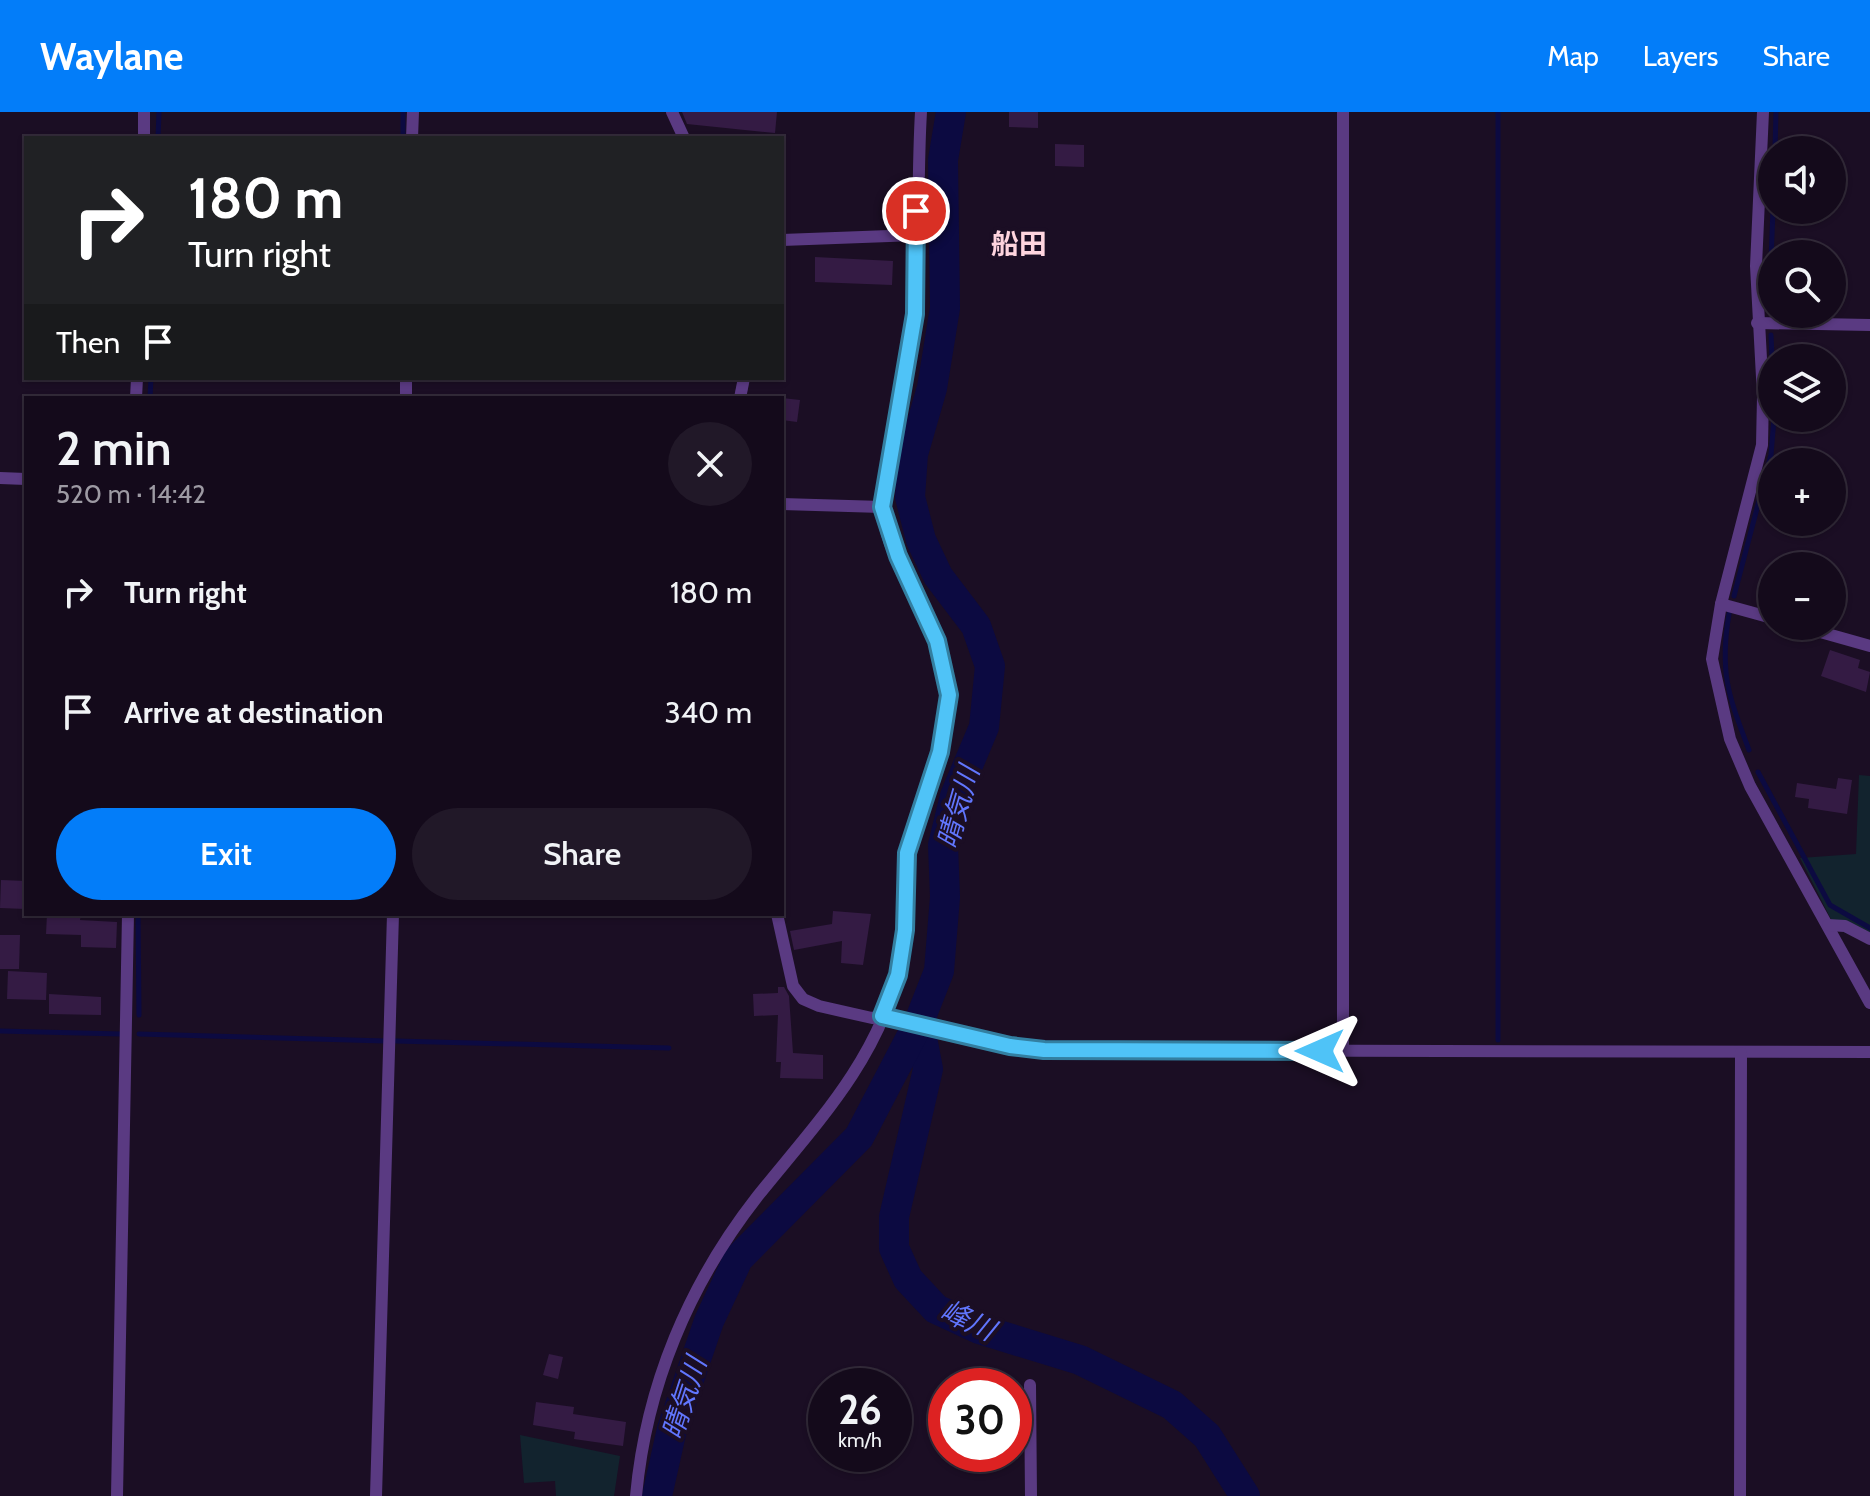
<!DOCTYPE html>
<html lang="en">
<head>
<meta charset="utf-8">
<style>
  :root { --surface:#140a1b; --page:#211828; --text:#f1f3f6; --muted:#9d9aa3; --line:#332b3a; --accent:#037df9 }
  body { margin:0; font-family:Cabin,"Noto Sans JP",sans-serif; background:var(--page); color:var(--text); height:100vh; display:flex; flex-direction:column; font-size:30px; white-space:nowrap }
  * { box-sizing:border-box; margin:0 }
  p { font-size:26px; color:var(--muted) }
  .icon { flex:none; width:44px; height:44px; fill:none; stroke:currentColor; stroke-width:2; stroke-linecap:round; stroke-linejoin:round }
  .map { position:relative; flex:1; overflow:hidden }
  .panel { position:absolute; left:24px; top:284px; width:760px; height:520px; display:flex; flex-direction:column; background:var(--surface); border-radius:0px; box-shadow:0 2px 6px #0004,0 0 0 2px var(--line) }
  .panel>* { flex:none }
  .guide { position:absolute; left:24px; top:24px; width:760px; height:244px; border-radius:0px; box-shadow:0 2px 6px #0004,0 0 0 2px var(--line); background:#202124; color:#fff; overflow:hidden }
  .fabs { position:absolute; left:1758px; top:24px; display:grid; gap:16px }
  .fabs a { display:grid; place-items:center; width:88px; height:88px; border-radius:50%; background:var(--surface); box-shadow:0 2px 6px #0004,0 0 0 2px var(--line); font-size:40px }
  .speed { position:absolute; left:808px; top:1256px; display:flex; gap:16px; font-size:40px; font-weight:700; text-align:center }
  .speed>* { display:grid; place-content:center; width:104px; height:104px; border-radius:50%; background:var(--surface); box-shadow:0 2px 6px #0004,0 0 0 2px var(--line); line-height:1 }
  .speed small { font-size:20px; font-weight:400 }
  .speed .limit { border:12px solid #d22; background:#fff; color:#111 }
  .pin { position:absolute; display:grid; place-items:center; width:68px; height:68px; color:#fff; margin:-34px; border:4px solid #fff; border-radius:50%; box-shadow:0 2px 8px #0007 }
  .me { position:absolute; width:88px; margin:-44px; rotate:270deg; stroke-linejoin:round; filter:drop-shadow(0 0 6px #0008) }
  .turn { display:flex; align-items:center; gap:28px; height:168px; padding:0 32px; font-size:36px }
  .turn .icon { width:104px; height:104px; stroke-width:2.5 }
  .turn b { display:block; font-size:56px; line-height:68px }
  .then { display:flex; align-items:center; height:76px; padding:0 32px; background:#0003; gap:16px; font-size:30px }
  .round { display:grid; place-items:center; flex:none; width:84px; height:84px; border-radius:42px; background:var(--page) }
  .overview { display:flex; align-items:center; justify-content:space-between; height:136px; padding:0 32px }
  h1 { font-size:48px; font-weight:600; line-height:60px }
  .cta { display:flex; gap:16px; margin-top:auto; padding:16px 32px }
  .cta a { flex:1; height:92px; border-radius:48px; background:var(--accent); color:#fff; font-size:32px; font-weight:600; line-height:92px; text-align:center }
  .cta a+a { background:var(--page); color:var(--text) }
  ul { padding:0; list-style:none }
  li { display:flex; align-items:center; gap:24px; height:120px; padding:0 32px }
  li div { flex:1 }
  li b { display:block; font-size:30px }
  li em { font-style:normal }
  header { display:flex; align-items:center; gap:48px; box-sizing:border-box; height:112px; padding:0 40px; background:var(--accent); color:#fff }
  header strong { font-size:38px }
  nav { display:flex; gap:44px; margin-inline-start:auto; font-size:28px }
  .map>svg:first-child { display:block }
  .green { fill:#12232e }
  .lines { fill:none; stroke-linecap:round; stroke-linejoin:round }
  .stream { stroke:#0c0a41; stroke-width:5 }
  .river { stroke:#0c0a41; stroke-width:30 }
  .building { fill:#341b44 }
  .street { stroke:#5a3a82; stroke-width:12 }
  .route-casing { stroke:#337fa1; stroke-width:20 }
  .route { stroke:#4fc3f7; stroke-width:14 }
  .labels { text-anchor:middle; stroke-width:8; stroke-linejoin:round; paint-order:stroke }
  .neighbourhood-label { font-size:28px; font-weight:bold; fill:#fed4de; stroke:#1b0e24 }
  .water-label { font-size:28px; font-style:italic; fill:#6176fd; stroke:#1b0e24 }
</style>
</head>
<body>
<header>
<strong>Waylane</strong>
<nav><a>Map</a><a>Layers</a><a>Share</a></nav>
</header>
<div class="map">
<svg width="1870" height="1384" viewBox="0 0 1870 1384">
  <rect width="100%" height="100%" fill="#1b0e24"/>
  <g class="green">
    <path d="M 1859,663 L 1870,664 L 1870,831 L 1836,817 L 1800,746 L 1856,742 Z"/>
    <path d="M 520,1323 L 620,1344 L 614,1384 L 556,1384 L 555,1369 L 524,1371 Z"/>
  </g>
  <g class="lines">
    <g class="stream">
      <path d="M 1498,0 L 1498,928"/>
      <path d="M 158,26 L 159,0"/>
      <path d="M 403,26 L 403,0"/>
      <path d="M 1775,38 L 1776,0"/>
      <path d="M 1769,199 L 1773,98"/>
      <path d="M 1771,223 L 1772,246"/>
      <path d="M 150,286 L 151,266"/>
      <path d="M 1734,484 L 1771,343 L 1774,306"/>
      <path d="M 1729,502 C 1719,561 1729,585 1749,638"/>
      <path d="M 1758,660 L 1830,793 L 1870,816"/>
      <path d="M 138,802 L 139,903"/>
      <path d="M 0,919 L 121,922"/>
      <path d="M 139,922 L 385,929"/>
      <path d="M 396,929 L 669,936"/>
    </g>
    <g class="river">
      <path d="M 919,910 L 928,957 L 894,1105 L 894,1136 L 908,1167 L 936,1197 L 979,1217 L 1080,1248 L 1172,1293 L 1207,1324 L 1245,1384"/>
      <path d="M 657,1384 L 672,1317 L 709,1209 L 738,1147 L 859,1025 L 919,910 L 939,859 L 945,785 L 943,733 L 955,684 L 984,615 L 990,554 L 976,514 L 938,464 L 921,428 L 910,385 L 913,342 L 932,276 L 945,196 L 943,48 L 951,0"/>
    </g>
  </g>
  <g class="building">
    <path d="M 682,0 L 777,0 L 775,21 L 687,12 Z"/>
    <path d="M 1009,0 L 1038,0 L 1038,16 L 1009,15 Z"/>
    <path d="M 1055,32 L 1084,33 L 1084,55 L 1055,54 Z"/>
    <path d="M 815,145 L 893,149 L 892,173 L 815,170 Z"/>
    <path d="M 782,286 L 800,288 L 797,310 L 782,308 Z"/>
    <path d="M 1830,538 L 1860,548 L 1858,556 L 1870,560 L 1866,580 L 1821,564 Z"/>
    <path d="M 1838,666 L 1852,668 L 1847,702 L 1808,696 L 1809,687 L 1795,685 L 1797,671 L 1836,677 Z"/>
    <path d="M 1,768 L 26,769 L 26,797 L 0,796 Z"/>
    <path d="M 833,799 L 871,802 L 863,853 L 841,851 L 842,829 L 794,838 L 790,819 L 832,812 Z"/>
    <path d="M 47,802 L 81,802 L 80,808 L 117,810 L 116,836 L 81,835 L 81,823 L 46,822 Z"/>
    <path d="M 0,823 L 20,823 L 19,857 L 0,857 Z"/>
    <path d="M 8,859 L 47,861 L 46,888 L 7,887 Z"/>
    <path d="M 778,875 L 784,875 L 789,884 L 793,941 L 823,943 L 823,967 L 780,966 L 781,950 L 776,950 L 778,903 L 754,904 L 753,882 L 778,881 L 778,888 Z"/>
    <path d="M 49,882 L 101,885 L 101,903 L 49,902 Z"/>
    <path d="M 549,1242 L 563,1245 L 558,1267 L 543,1263 Z"/>
    <path d="M 536,1290 L 574,1295 L 573,1302 L 626,1310 L 623,1334 L 574,1327 L 575,1320 L 533,1313 Z"/>
  </g>
  <g class="lines">
    <g class="street">
      <path d="M 672,0 L 684,26"/>
      <path d="M 1763,0 L 1756,154 L 1763,284 L 1762,333 L 1721,492 L 1712,547 L 1730,627 L 1750,674 L 1870,891"/>
      <path d="M 144,26 L 144,0"/>
      <path d="M 412,26 L 413,0"/>
      <path d="M 782,128 L 916,123"/>
      <path d="M 1757,211 L 1870,213"/>
      <path d="M 136,286 L 137,266"/>
      <path d="M 406,286 L 406,266"/>
      <path d="M 740,286 L 744,266"/>
      <path d="M 0,366 L 26,367"/>
      <path d="M 782,392 L 882,395"/>
      <path d="M 1721,492 L 1772,506"/>
      <path d="M 1799,514 L 1870,534"/>
      <path d="M 777,802 L 793,874 L 803,887 L 819,894 L 872,906 L 882,904 L 1010,934 L 1044,938 L 1870,940"/>
      <path d="M 1828,813 L 1845,814 L 1870,827"/>
      <path d="M 1343,939 L 1343,0"/>
      <path d="M 1030,1273 L 1031,1384"/>
      <path d="M 117,1384 L 128,802"/>
      <path d="M 376,1384 L 393,802"/>
      <path d="M 636,1384 C 646,1274 689,1172 757,1085 C 813,1015 876,951 898,861 C 908,822 901,783 906,743 C 915,678 961,625 946,557 C 933,502 888,454 882,398 C 880,377 888,353 892,332 C 901,289 912,244 915,201 C 920,134 917,67 921,0"/>
      <path d="M 1740,1384 L 1741,941"/>
    </g>
  </g>
  <g class="lines">
    <defs>
      <path id="route" d="M 916,99 L 915,202 L 882,395 L 898,444 L 937,529 L 949,583 L 940,640 L 907,741 L 905,818 L 898,863 L 882,904 L 1010,934 L 1044,938 L 1320,939"/>
    </defs>
    <use href="#route" class="route-casing"/>
    <use href="#route" class="route"/>
  </g>
  <g class="labels">
    <g class="neighbourhood-label">
      <text x="1019" y="142">船田</text>
    </g>
    <g class="water-label">
      <text transform="translate(958 695) rotate(-74)" y="10">晴気川</text>
      <text transform="translate(968 1208) rotate(25)" y="10">峰川</text>
      <text transform="translate(684 1286) rotate(-72)" y="10">晴気川</text>
    </g>
  </g>
</svg>
<div class="fabs">
<a><svg class="icon" aria-label="sound" viewBox="0 0 24 24"><path d="M4 9h4l5-4v14l-5-4H4zM17 9q2 3 0 6"/></svg></a>
<a><svg class="icon" aria-label="search" viewBox="0 0 24 24"><circle cx="10" cy="10" r="6"/><path d="M15 15l6 6"/></svg></a>
<a><svg class="icon" aria-label="layers" viewBox="0 0 24 24"><path d="M12 4l9 5-9 5-9-5zM3 14l9 5 9-5"/></svg></a>
<a>+</a>
<a>−</a>
</div>
<div class="speed"><div>26<small>km/h</small></div><div class="limit">30</div></div>
<div class="pin" style="left:916px;top:99px;background:#d93025"><svg class="icon" aria-label="arrive" viewBox="0 0 24 24"><path d="M6 21V4h12l-3 4 3 4H6"/></svg></div>
<svg class="me" style="left:1320px;top:939px" viewBox="-20 -20 40 40"><path d="M0-17L14 15 0 8-14 15z" fill="#4fc3f7" stroke="#fff" stroke-width="4"/></svg>
<div class="guide">
<div class="turn"><svg class="icon" aria-label="right" viewBox="0 0 24 24"><path d="M7 20v-9h11M14 6l5 5-5 5"/></svg><div><b>180 m</b>Turn right</div></div>
<div class="then">Then<svg class="icon" aria-label="arrive" viewBox="0 0 24 24"><path d="M6 21V4h12l-3 4 3 4H6"/></svg></div>
</div>
<section class="panel">
<div class="overview"><div><h1>2 min</h1><p>520 m · 14:42</p></div><a class="round"><svg class="icon" aria-label="close" viewBox="0 0 24 24"><path d="M6 6l12 12M18 6L6 18"/></svg></a></div>
<ul>
<li><svg class="icon" aria-label="right" viewBox="0 0 24 24"><path d="M7 20v-9h11M14 6l5 5-5 5"/></svg><div><b>Turn right</b></div><em>180 m</em></li>
<li><svg class="icon" aria-label="arrive" viewBox="0 0 24 24"><path d="M6 21V4h12l-3 4 3 4H6"/></svg><div><b>Arrive at destination</b></div><em>340 m</em></li>
</ul>
<div class="cta"><a>Exit</a><a>Share</a></div>
</section>
</div>
</body>
</html>
